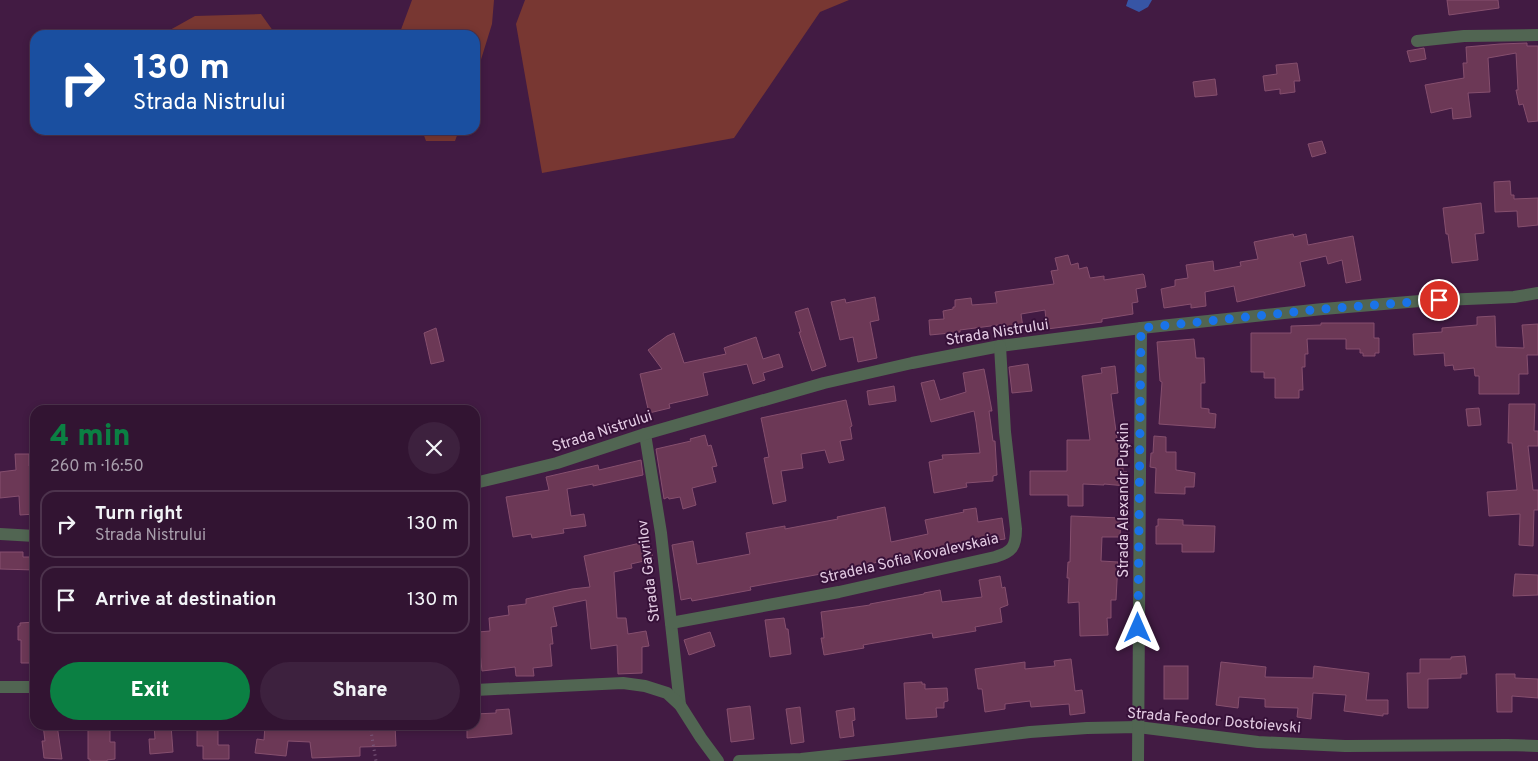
<!DOCTYPE html>
<html lang="en">
<head>
<meta charset="utf-8">
<style>
  :root { --surface:#321432; --page:#3d213e; --text:#f1f3f6; --muted:#a89eac; --line:#4d334d; --accent:#0b8043 }
  body { margin:0; font-family:Overpass,sans-serif; background:var(--page); color:var(--text); height:100vh; display:flex; flex-direction:column; font-size:19px; white-space:nowrap }
  * { box-sizing:border-box; margin:0 }
  p { font-size:16px; color:var(--muted) }
  .icon { flex:none; width:28px; height:28px; fill:none; stroke:currentColor; stroke-width:2; stroke-linecap:round; stroke-linejoin:round }
  .map { position:relative; flex:1; overflow:hidden }
  .details { position:absolute; left:30px; top:405px; width:450px; height:325px; display:flex; flex-direction:column; background:var(--surface); border-radius:15px; box-shadow:0 2px 8px #0003,0 0 0 1px var(--line) }
  .details>* { flex:none }
  .guide { position:absolute; left:30px; top:30px; width:450px; height:105px; border-radius:15px; box-shadow:0 2px 8px #0003,0 0 0 1px var(--line); background:#1a4fa0; color:#fff; overflow:hidden }
  .pin { position:absolute; display:grid; place-items:center; width:42px; height:42px; color:#fff; margin:-21px; border:2px solid #fff; border-radius:50%; box-shadow:0 1px 5px #0007 }
  .me { position:absolute; width:55px; margin:-28px; rotate:0deg; stroke-linejoin:round; filter:drop-shadow(0 0 4px #0008) }
  .turn { display:flex; align-items:center; gap:18px; height:105px; padding:0 20px; font-size:22px }
  .turn .icon { width:65px; height:65px; stroke-width:2.5 }
  .turn b { display:block; font-size:35px; line-height:42px }
  .round { display:grid; place-items:center; flex:none; width:52px; height:52px; border-radius:26px; background:var(--page) }
  .overview { display:flex; align-items:center; justify-content:space-between; height:85px; padding:0 20px }
  h1 { font-size:30px; font-weight:800; line-height:38px; color:var(--accent) }
  .button { display:flex; gap:10px; margin-top:auto; padding:10px 20px }
  .button a { flex:1; height:58px; border-radius:30px; background:var(--accent); color:#fff; font-size:20px; font-weight:800; line-height:58px; text-align:center }
  .button a+a { background:var(--page); color:var(--text) }
  ul { padding:0; list-style:none }
  li { display:flex; align-items:center; gap:15px; height:68px; margin:0 10px 8px; padding:0 10px; border:2px solid var(--line); border-radius:15px }
  li div { flex:1 }
  li b { display:block; font-size:19px }
  li em { font-style:normal }
  .map>svg:first-child { display:block }
  .green { fill:#783732 }
  .water { fill:#3755a5 }
  .building { fill:#6c3856; stroke:#864f6e }
  .lines { fill:none; stroke-linecap:round; stroke-linejoin:round }
  .path { stroke:#7c5a7d; stroke-width:3; stroke-dasharray:1 4; stroke-linecap:butt }
  .minor { stroke:#516552; stroke-width:12 }
  .route { stroke:#1a73e8; stroke-width:9; stroke-dasharray:0 16.2 }
  .labels { text-anchor:middle; stroke-width:4; stroke-linejoin:round; paint-order:stroke }
  .street-label { font-size:15px; fill:#e4cce4; stroke:#371139 }
</style>
</head>
<body>
<div class="map">
<svg width="1538" height="761" viewBox="0 0 1538 761">
  <rect width="100%" height="100%" fill="#421b43"/>
  <g class="green">
    <path d="M 412,0 L 494,0 L 492,24 L 475,79 L 475,35 L 399,35 Z"/>
    <path d="M 525,0 L 849,0 L 820,12 L 734,138 L 542,173 L 516,24 Z"/>
    <path d="M 261,14 L 276,35 L 161,35 L 195,16 Z"/>
    <path d="M 422,130 L 459,130 L 455,141 L 426,141 Z"/>
  </g>
  <path class="water" d="M 1128,0 L 1152,0 L 1148,7 L 1139,12 L 1126,6 Z"/>
  <g class="building">
    <path d="M 1447,0 L 1498,0 L 1499,8 L 1449,15 Z"/>
    <path d="M 1527,43 L 1527,46 L 1538,46 L 1538,121 L 1528,122 L 1523,104 L 1519,105 L 1516,90 L 1518,90 L 1516,53 L 1488,58 L 1490,92 L 1468,93 L 1471,117 L 1453,119 L 1452,108 L 1431,113 L 1425,85 L 1464,78 L 1463,63 L 1467,63 L 1466,47 L 1500,44 Z"/>
    <path d="M 1424,48 L 1426,59 L 1410,62 L 1407,51 Z"/>
    <path d="M 1297,63 L 1300,81 L 1294,81 L 1295,92 L 1280,94 L 1280,89 L 1265,91 L 1263,76 L 1277,74 L 1276,65 Z"/>
    <path d="M 1215,79 L 1217,95 L 1195,97 L 1193,82 Z"/>
    <path d="M 1322,141 L 1326,153 L 1312,157 L 1308,144 Z"/>
    <path d="M 1510,181 L 1511,195 L 1514,195 L 1514,199 L 1538,198 L 1538,225 L 1518,227 L 1517,211 L 1495,212 L 1494,182 Z"/>
    <path d="M 1481,203 L 1484,233 L 1475,234 L 1478,260 L 1452,263 L 1448,234 L 1446,234 L 1443,208 Z"/>
    <path d="M 1293,234 L 1294,237 L 1306,234 L 1308,245 L 1353,236 L 1361,280 L 1346,283 L 1342,260 L 1328,264 L 1326,256 L 1300,262 L 1305,286 L 1237,302 L 1234,286 L 1205,292 L 1206,306 L 1191,308 L 1191,304 L 1164,308 L 1161,289 L 1175,286 L 1175,280 L 1188,278 L 1186,265 L 1213,261 L 1214,271 L 1241,266 L 1240,262 L 1258,259 L 1254,242 Z"/>
    <path d="M 1068,255 L 1071,265 L 1078,263 L 1079,269 L 1087,267 L 1090,278 L 1104,276 L 1104,280 L 1143,274 L 1144,275 L 1146,287 L 1136,289 L 1138,302 L 1132,303 L 1133,314 L 1102,319 L 1102,322 L 1047,329 L 1045,310 L 1021,314 L 1023,328 L 1007,330 L 1006,324 L 960,330 L 960,332 L 930,335 L 929,320 L 944,319 L 943,311 L 953,309 L 953,307 L 955,307 L 955,300 L 971,298 L 972,305 L 997,303 L 995,292 L 1054,284 L 1051,271 L 1058,270 L 1055,258 Z"/>
    <path d="M 875,297 L 879,320 L 870,322 L 877,358 L 858,362 L 853,337 L 840,340 L 831,302 L 845,299 L 846,303 Z"/>
    <path d="M 808,308 L 826,366 L 812,371 L 799,332 L 801,332 L 795,312 Z"/>
    <path d="M 1495,316 L 1496,347 L 1524,348 L 1522,325 L 1538,324 L 1538,355 L 1527,355 L 1528,374 L 1519,374 L 1519,394 L 1479,394 L 1479,376 L 1475,376 L 1474,368 L 1454,370 L 1453,365 L 1445,366 L 1444,353 L 1414,355 L 1413,334 L 1442,332 L 1442,328 L 1477,325 L 1477,317 Z"/>
    <path d="M 1321,323 L 1374,323 L 1374,338 L 1379,338 L 1379,353 L 1375,353 L 1375,356 L 1363,356 L 1363,353 L 1360,353 L 1360,349 L 1346,349 L 1346,339 L 1307,339 L 1308,354 L 1305,354 L 1305,367 L 1302,367 L 1303,390 L 1299,390 L 1299,398 L 1275,398 L 1275,378 L 1264,378 L 1264,372 L 1251,372 L 1251,333 L 1291,333 L 1291,326 L 1321,325 Z"/>
    <path d="M 436,328 L 444,361 L 431,364 L 424,333 Z"/>
    <path d="M 674,333 L 684,363 L 726,354 L 724,348 L 756,337 L 763,359 L 779,354 L 783,367 L 763,373 L 765,380 L 753,384 L 747,364 L 703,373 L 708,395 L 669,404 L 670,408 L 649,413 L 640,374 L 662,369 L 648,350 L 667,336 Z"/>
    <path d="M 1194,339 L 1196,358 L 1204,358 L 1205,383 L 1201,383 L 1201,408 L 1209,409 L 1209,413 L 1216,414 L 1215,428 L 1159,424 L 1162,382 L 1160,381 L 1157,342 Z"/>
    <path d="M 1028,364 L 1032,391 L 1012,393 L 1009,367 Z"/>
    <path d="M 1115,366 L 1118,393 L 1111,394 L 1117,439 L 1123,439 L 1123,472 L 1127,472 L 1126,486 L 1104,484 L 1104,485 L 1083,484 L 1083,506 L 1068,506 L 1068,495 L 1030,495 L 1030,471 L 1067,471 L 1067,440 L 1090,440 L 1082,376 L 1102,373 L 1101,368 Z"/>
    <path d="M 984,369 L 992,411 L 989,411 L 993,441 L 995,441 L 997,475 L 993,476 L 993,481 L 966,483 L 967,487 L 934,493 L 929,462 L 943,459 L 942,455 L 980,453 L 976,422 L 974,411 L 931,422 L 921,383 L 934,380 L 940,400 L 966,392 L 963,373 Z"/>
    <path d="M 894,386 L 896,401 L 869,405 L 867,391 Z"/>
    <path d="M 846,400 L 852,426 L 850,427 L 852,439 L 840,441 L 844,460 L 829,463 L 825,450 L 801,454 L 803,468 L 781,471 L 786,501 L 773,504 L 764,458 L 769,457 L 761,418 Z"/>
    <path d="M 1509,404 L 1535,404 L 1534,431 L 1538,431 L 1538,446 L 1528,446 L 1533,490 L 1538,490 L 1538,510 L 1534,510 L 1533,546 L 1519,545 L 1520,514 L 1489,516 L 1487,492 L 1517,490 L 1512,443 L 1508,443 Z"/>
    <path d="M 1479,408 L 1481,425 L 1468,426 L 1466,409 Z"/>
    <path d="M 705,435 L 708,446 L 711,445 L 717,466 L 712,467 L 716,482 L 692,488 L 696,505 L 683,509 L 680,497 L 669,499 L 668,497 L 664,499 L 656,449 L 691,441 L 690,439 Z"/>
    <path d="M 1154,436 L 1166,437 L 1166,452 L 1176,452 L 1176,470 L 1195,473 L 1194,487 L 1185,487 L 1185,494 L 1155,493 L 1156,468 L 1150,467 L 1151,453 L 1153,453 Z"/>
    <path d="M 15,454 L 29,454 L 29,466 L 33,466 L 33,470 L 35,470 L 35,514 L 20,515 L 19,496 L 0,498 L 0,472 L 16,470 Z"/>
    <path d="M 641,460 L 643,475 L 593,486 L 593,484 L 567,489 L 571,516 L 584,514 L 586,526 L 563,529 L 564,533 L 532,538 L 531,534 L 513,537 L 506,497 L 549,490 L 546,477 L 598,465 L 599,470 Z"/>
    <path d="M 885,507 L 891,542 L 928,534 L 925,520 L 964,512 L 963,510 L 976,508 L 978,522 L 1002,518 L 1005,539 L 975,543 L 915,555 L 916,559 L 892,564 L 891,559 L 848,569 L 750,587 L 751,590 L 692,601 L 691,598 L 681,600 L 672,545 L 693,541 L 697,564 L 750,554 L 746,533 L 785,526 L 785,529 L 838,519 L 837,517 Z"/>
    <path d="M 1071,516 L 1121,518 L 1120,537 L 1102,537 L 1101,561 L 1118,562 L 1116,600 L 1111,600 L 1111,618 L 1107,618 L 1108,635 L 1080,636 L 1079,602 L 1068,603 L 1069,578 L 1067,578 L 1068,562 L 1070,562 Z"/>
    <path d="M 1158,519 L 1183,520 L 1183,525 L 1215,526 L 1214,552 L 1182,552 L 1182,544 L 1156,544 L 1156,526 L 1158,526 Z"/>
    <path d="M 649,541 L 653,559 L 631,564 L 632,568 L 614,572 L 617,618 L 626,618 L 628,634 L 646,631 L 649,646 L 642,647 L 642,673 L 618,674 L 617,645 L 591,649 L 586,600 L 553,607 L 557,626 L 551,627 L 553,644 L 550,644 L 552,666 L 533,668 L 534,676 L 516,676 L 515,667 L 482,671 L 478,632 L 490,631 L 489,618 L 509,615 L 508,606 L 526,604 L 526,599 L 572,589 L 590,587 L 584,556 Z"/>
    <path d="M 0,552 L 23,552 L 23,557 L 35,557 L 35,570 L 0,569 Z"/>
    <path d="M 1515,574 L 1538,575 L 1538,595 L 1513,596 Z"/>
    <path d="M 1000,576 L 1002,588 L 1005,587 L 1008,605 L 1000,608 L 1002,622 L 975,627 L 976,631 L 933,638 L 932,633 L 863,645 L 864,648 L 824,655 L 821,638 L 824,638 L 821,612 L 870,605 L 870,604 L 924,594 L 924,593 L 940,590 L 942,602 L 982,597 L 979,580 Z"/>
    <path d="M 784,618 L 786,629 L 788,629 L 791,654 L 770,657 L 765,620 Z"/>
    <path d="M 35,622 L 35,663 L 21,663 L 21,640 L 18,640 L 18,626 L 20,626 L 20,623 Z"/>
    <path d="M 710,632 L 715,646 L 689,655 L 684,640 Z"/>
    <path d="M 1465,656 L 1467,674 L 1461,674 L 1461,678 L 1428,679 L 1428,708 L 1408,708 L 1407,673 L 1420,673 L 1420,659 L 1451,659 L 1451,657 Z"/>
    <path d="M 1071,659 L 1075,691 L 1082,690 L 1085,713 L 1070,715 L 1069,704 L 1031,707 L 1030,701 L 1005,704 L 1005,709 L 985,712 L 982,689 L 978,689 L 975,669 L 1025,662 L 1025,669 L 1055,666 L 1054,661 Z"/>
    <path d="M 1221,662 L 1266,667 L 1265,677 L 1313,678 L 1314,666 L 1369,673 L 1366,700 L 1388,700 L 1388,714 L 1383,714 L 1383,716 L 1344,711 L 1346,695 L 1313,693 L 1311,719 L 1297,717 L 1298,708 L 1265,707 L 1265,699 L 1239,697 L 1238,708 L 1216,705 Z"/>
    <rect x="1164" y="666" width="24" height="33"/>
    <path d="M 1496,674 L 1515,674 L 1515,678 L 1538,679 L 1538,698 L 1512,696 L 1512,712 L 1497,712 Z"/>
    <path d="M 922,682 L 922,684 L 925,684 L 925,689 L 947,688 L 948,701 L 944,702 L 944,708 L 936,708 L 937,717 L 906,719 L 904,683 Z"/>
    <path d="M 750,706 L 754,739 L 731,742 L 727,709 Z"/>
    <path d="M 800,707 L 804,742 L 791,744 L 786,709 Z"/>
    <path d="M 854,708 L 855,720 L 852,721 L 854,736 L 840,738 L 836,711 Z"/>
    <path d="M 509,709 L 512,734 L 467,738 L 467,725 L 475,725 L 475,714 L 496,713 L 496,710 Z"/>
    <path d="M 43,725 L 57,725 L 62,759 L 44,758 L 42,741 L 45,741 Z"/>
    <path d="M 88,725 L 110,725 L 110,742 L 115,742 L 115,759 L 107,760 L 107,761 L 90,761 L 90,759 L 88,759 Z"/>
    <path d="M 154,725 L 171,725 L 173,752 L 150,754 L 149,739 L 155,739 Z"/>
    <path d="M 197,725 L 218,725 L 218,745 L 229,745 L 229,759 L 203,759 L 203,746 L 197,746 Z"/>
    <path d="M 265,725 L 395,725 L 396,746 L 360,747 L 360,756 L 312,758 L 310,742 L 288,741 L 286,756 L 255,753 L 257,739 L 264,740 Z"/>
  </g>
  <g class="lines">
    <path class="path" d="M 370,725 L 376,761"/>
    <g class="minor">
      <path d="M 1417,41 L 1464,36 L 1538,35"/>
      <path d="M 645,434 L 661,533 L 680,705"/>
      <path d="M 475,483 L 557,463 L 645,434 L 824,383 L 912,363 L 1000,346 L 1141,328 L 1323,309 L 1420,301 L 1514,297 L 1538,293"/>
      <path d="M 0,534 L 35,536"/>
      <path d="M 671,623 L 839,592 L 995,557 C 1012,552 1016,547 1016,529 L 1005,432 L 1000,346"/>
      <path d="M 0,687 L 35,687"/>
      <path d="M 475,690 L 623,683 L 645,686 L 667,693 L 680,705 L 701,738 L 718,761"/>
      <path d="M 739,761 L 801,759 L 893,749 L 1030,732 L 1087,728 L 1138,727 L 1258,742 L 1345,746 L 1507,745 L 1538,746"/>
      <path d="M 1138,761 L 1141,328"/>
    </g>
  </g>
  <g class="lines">
    <path class="route" d="M 1138,628 L 1141,328 L 1323,309 L 1439,300"/>
  </g>
  <g class="labels">
    <g class="street-label">
      <text transform="translate(997 332) rotate(-9)" y="5">Strada Nistrului</text>
      <text transform="translate(602 431) rotate(-18)" y="5">Strada Nistrului</text>
      <text transform="translate(1123 500) rotate(-90)" y="5">Strada Alexandr Pușkin</text>
      <text transform="translate(909 558) rotate(-13)" y="5">Stradela Sofia Kovalevskaia</text>
      <text transform="translate(648 571) rotate(-97)" y="5">Strada Gavrilov</text>
      <text transform="translate(1214 720) rotate(5)" y="5">Strada Feodor Dostoievski</text>
    </g>
  </g>
</svg>
<div class="pin" style="left:1439px;top:300px;background:#d93025"><svg class="icon" aria-label="arrive" viewBox="0 0 24 24"><path d="M6 21V4h12l-3 4 3 4H6"/></svg></div>
<svg class="me" style="left:1138px;top:628px" viewBox="-20 -20 40 40"><path d="M0-17L14 15 0 8-14 15z" fill="#1a73e8" stroke="#fff" stroke-width="4"/></svg>
<div class="guide">
<div class="turn"><svg class="icon" aria-label="right" viewBox="0 0 24 24"><path d="M7 20v-9h11M14 6l5 5-5 5"/></svg><div><b>130 m</b>Strada Nistrului</div></div>
</div>
<section class="details">
<div class="overview"><div><h1>4 min</h1><p>260 m · 16:50</p></div><a class="round"><svg class="icon" aria-label="close" viewBox="0 0 24 24"><path d="M6 6l12 12M18 6L6 18"/></svg></a></div>
<ul>
<li><svg class="icon" aria-label="right" viewBox="0 0 24 24"><path d="M7 20v-9h11M14 6l5 5-5 5"/></svg><div><b>Turn right</b><p>Strada Nistrului</p></div><em>130 m</em></li>
<li><svg class="icon" aria-label="arrive" viewBox="0 0 24 24"><path d="M6 21V4h12l-3 4 3 4H6"/></svg><div><b>Arrive at destination</b></div><em>130 m</em></li>
</ul>
<div class="button"><a>Exit</a><a>Share</a></div>
</section>
</div>
</body>
</html>
